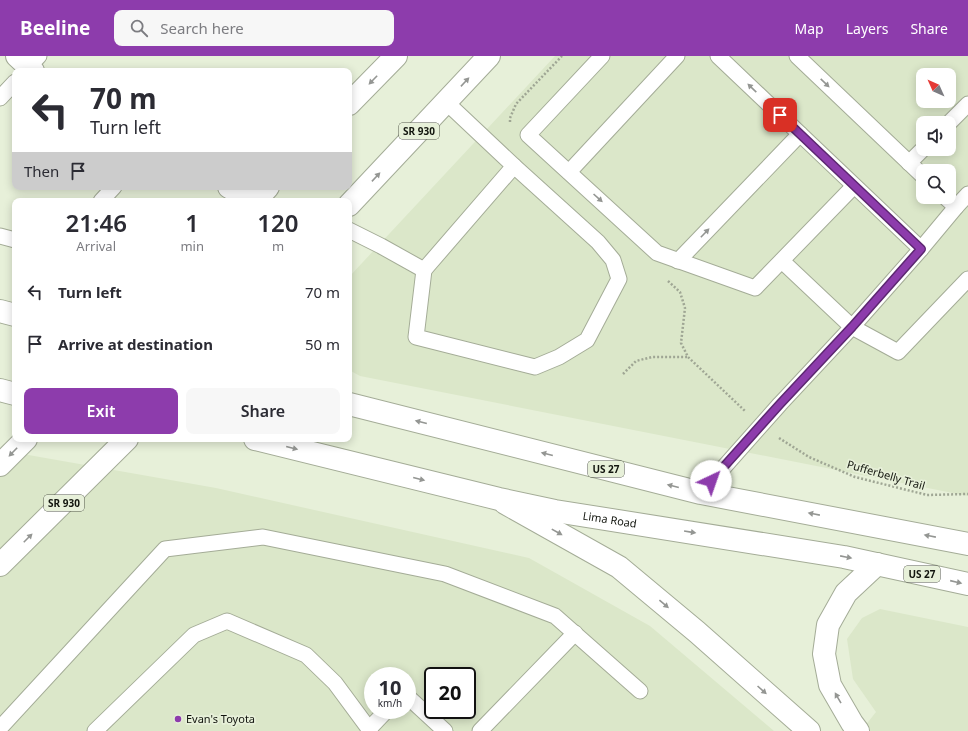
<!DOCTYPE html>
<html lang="en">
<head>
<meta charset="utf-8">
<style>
  :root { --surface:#fff; --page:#f7f7f7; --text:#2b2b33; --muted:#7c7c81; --accent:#8d3cac }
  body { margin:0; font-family:"Noto Sans",sans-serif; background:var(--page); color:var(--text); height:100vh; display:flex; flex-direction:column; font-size:15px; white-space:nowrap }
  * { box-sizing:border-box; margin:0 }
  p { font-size:13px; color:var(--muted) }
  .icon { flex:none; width:22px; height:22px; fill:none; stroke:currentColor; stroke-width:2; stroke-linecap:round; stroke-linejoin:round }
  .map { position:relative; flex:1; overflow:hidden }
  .drawer { position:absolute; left:12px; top:142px; width:340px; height:244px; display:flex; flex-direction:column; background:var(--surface); border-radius:8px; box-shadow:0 2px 10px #0003 }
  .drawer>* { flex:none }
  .hud { position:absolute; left:12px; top:12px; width:340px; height:122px; border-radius:8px; box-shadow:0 2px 10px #0003; background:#fff; color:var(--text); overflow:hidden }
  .needle { width:26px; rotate:315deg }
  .fabs { position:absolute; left:916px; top:12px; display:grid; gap:8px }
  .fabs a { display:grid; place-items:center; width:40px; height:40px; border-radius:8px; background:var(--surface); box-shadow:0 2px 10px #0003; font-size:20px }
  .speed { position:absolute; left:364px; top:611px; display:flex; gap:8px; font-size:20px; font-weight:700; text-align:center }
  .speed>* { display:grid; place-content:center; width:52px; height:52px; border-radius:50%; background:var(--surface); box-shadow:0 2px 10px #0003; line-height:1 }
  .speed small { font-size:10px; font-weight:400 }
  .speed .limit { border:2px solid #111; border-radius:6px; background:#fff; color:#111 }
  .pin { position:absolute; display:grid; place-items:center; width:34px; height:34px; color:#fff; margin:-17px; border-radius:8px; box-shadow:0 2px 6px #0006 }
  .me { position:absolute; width:44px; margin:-22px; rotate:42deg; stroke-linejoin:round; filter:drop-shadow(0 0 3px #0008) }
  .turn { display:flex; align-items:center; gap:14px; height:84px; padding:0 12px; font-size:18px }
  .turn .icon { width:52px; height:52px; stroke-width:2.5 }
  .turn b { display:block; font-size:28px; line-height:34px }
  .then { display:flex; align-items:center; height:38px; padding:0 12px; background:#0003; gap:8px; font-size:15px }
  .eta { display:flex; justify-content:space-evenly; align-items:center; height:68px; text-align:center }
  .eta b { font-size:24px; font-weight:600; line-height:28px }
  .cta { display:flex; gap:8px; margin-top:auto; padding:8px 12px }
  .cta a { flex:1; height:46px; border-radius:8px; background:var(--accent); color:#fff; font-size:16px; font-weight:600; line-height:46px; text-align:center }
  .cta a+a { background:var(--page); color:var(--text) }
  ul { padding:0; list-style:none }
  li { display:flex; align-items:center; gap:12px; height:52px; padding:0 12px }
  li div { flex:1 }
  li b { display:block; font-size:15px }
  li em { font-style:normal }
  header { display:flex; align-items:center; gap:24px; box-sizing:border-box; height:56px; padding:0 20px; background:var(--accent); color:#fff }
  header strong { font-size:19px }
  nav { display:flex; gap:22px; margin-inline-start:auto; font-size:14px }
  .search { width:280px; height:36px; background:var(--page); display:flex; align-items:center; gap:10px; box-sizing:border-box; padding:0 14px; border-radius:8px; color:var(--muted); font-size:15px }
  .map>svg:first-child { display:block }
  .built { fill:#dbe7c9; fill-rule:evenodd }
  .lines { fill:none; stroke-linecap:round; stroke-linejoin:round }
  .service-casing { stroke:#a4ac97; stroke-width:17 }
  .minor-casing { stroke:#a4ac97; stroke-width:24 }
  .secondary-casing { stroke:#a4ac97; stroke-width:24 }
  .trunk-casing { stroke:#a4ac97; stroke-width:24 }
  .path { stroke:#9fa694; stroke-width:2.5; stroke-dasharray:2 2; stroke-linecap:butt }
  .service { stroke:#fff; stroke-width:15 }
  .minor { stroke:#fff; stroke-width:22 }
  .secondary { stroke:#fff; stroke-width:22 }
  .trunk { stroke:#fff; stroke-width:22 }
  .oneway { fill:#949693 }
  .route-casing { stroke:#5c2770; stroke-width:10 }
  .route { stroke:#8d3cac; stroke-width:7 }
  .poi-dot { fill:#8d3cac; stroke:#e7f0d9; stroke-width:1.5 }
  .labels { text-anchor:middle; stroke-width:3.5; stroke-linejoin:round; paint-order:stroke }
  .shield { fill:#e7f0d9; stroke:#52574b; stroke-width:1 }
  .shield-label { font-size:10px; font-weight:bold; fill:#12150e }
  .street-label { font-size:11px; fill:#12150e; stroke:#e7f0d9 }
  .poi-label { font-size:11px; fill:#12150e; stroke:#e7f0d9; text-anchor:start }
</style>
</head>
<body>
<header>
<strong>Beeline</strong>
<div class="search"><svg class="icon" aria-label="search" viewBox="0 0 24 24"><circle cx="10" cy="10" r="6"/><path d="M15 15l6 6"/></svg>Search here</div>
<nav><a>Map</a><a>Layers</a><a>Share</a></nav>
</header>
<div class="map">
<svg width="968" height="675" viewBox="0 0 968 675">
  <rect width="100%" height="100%" fill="#e7f0d9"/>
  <g class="built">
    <path d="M 555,0 L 968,0 L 968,440 L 360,320 L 349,314 L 349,221 ZM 923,19 L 949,19 L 949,45 L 923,45 ZM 923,67 L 949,67 L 949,93 L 923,93 ZM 923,115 L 949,115 L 949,141 L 923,141 Z"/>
    <path d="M 0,394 L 216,432 L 529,502 L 650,570 L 774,675 L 0,675 ZM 373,620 L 407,620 L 407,654 L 373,654 ZM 433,620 L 467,620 L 467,654 L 433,654 Z"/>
    <path d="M 880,553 L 968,571 L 968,675 L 861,675 L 876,656 L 853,623 L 847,583 L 862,562 Z"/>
  </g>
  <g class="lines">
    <defs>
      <g id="service">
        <path d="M 602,0 L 528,79 L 657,197 L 755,232 L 854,130"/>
        <path d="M 718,0 L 921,193"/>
        <path d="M 797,0 L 923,120"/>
        <path d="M 25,15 L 39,0"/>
        <path d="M 0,42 L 15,26"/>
        <path d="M 949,67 L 968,48"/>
        <path d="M 909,107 L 923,93"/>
        <path d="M 569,116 L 677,0"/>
        <path d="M 945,141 L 956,151"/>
        <path d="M 101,145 L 114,131"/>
        <path d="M 349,174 L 381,190 L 424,214 L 416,281 L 535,311 L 559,301 L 587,284 L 619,223 L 613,204 L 598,186 L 514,110"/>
        <path d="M 0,180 L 15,184"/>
        <path d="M 678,205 L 800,78"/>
        <path d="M 782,205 L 852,271 L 898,296 L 968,223"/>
        <path d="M 424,214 L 514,110 L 446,46"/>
        <path d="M 701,437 L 780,348 L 852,271 L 921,193 L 956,151 L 968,138"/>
        <path d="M 407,640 L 445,675"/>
        <path d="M 0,672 L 165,493 L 263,481 L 445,518 L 555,560 L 640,635"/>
        <path d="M 369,673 L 387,654"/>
        <path d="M 95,675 L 194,579 L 227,565 L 306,599 L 335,627 L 369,673 L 370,675"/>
        <path d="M 480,675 L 575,577"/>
      </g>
      <g id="minor">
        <path d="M 17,0 L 33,15"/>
        <path d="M 229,131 L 253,145"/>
      </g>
      <g id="secondary">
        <path d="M 505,447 L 619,511 L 697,576 L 809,675"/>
        <path d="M 858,675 L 852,667 L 830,629 L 824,598 L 828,569 L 846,537 L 877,508"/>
      </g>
      <g id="trunk">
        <path d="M 349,48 L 396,0"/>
        <path d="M 255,145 L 268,131"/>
        <path d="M 349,149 L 489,0"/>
        <path d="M 0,255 L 15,259"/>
        <path d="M 0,334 L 15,338"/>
        <path d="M 349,348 L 701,437 L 968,488"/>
        <path id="s1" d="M 255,383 L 499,443 L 555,455 L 844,501 L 968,528"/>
        <path d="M 0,409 L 26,383"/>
        <path d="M 0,509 L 127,383"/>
      </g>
    </defs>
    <use href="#service" class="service-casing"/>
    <use href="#minor" class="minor-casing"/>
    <use href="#secondary" class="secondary-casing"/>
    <use href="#trunk" class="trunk-casing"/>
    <g class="path">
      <path d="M 510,66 L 510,62 L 516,48 L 562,0"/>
      <path d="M 668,225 L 680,236 L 685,252 L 681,287 L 688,301 L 745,355"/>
      <path d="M 623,318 L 636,305 L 652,301 L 688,301"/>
      <path d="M 779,382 L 809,401 L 855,421 L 927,439 L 968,438"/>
    </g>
    <use href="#service" class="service"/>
    <use href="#minor" class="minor"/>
    <use href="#secondary" class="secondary"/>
    <use href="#trunk" class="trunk"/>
  </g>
  <defs><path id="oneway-solid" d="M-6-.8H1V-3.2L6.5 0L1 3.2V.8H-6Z"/></defs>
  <g class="oneway">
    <use href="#oneway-solid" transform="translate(373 24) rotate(134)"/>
    <use href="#oneway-solid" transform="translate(465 26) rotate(-47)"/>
    <use href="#oneway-solid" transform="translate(825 27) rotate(44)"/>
    <use href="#oneway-solid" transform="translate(752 32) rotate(-136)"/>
    <use href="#oneway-solid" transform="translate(376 121) rotate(-47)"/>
    <use href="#oneway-solid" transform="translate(598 142) rotate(42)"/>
    <use href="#oneway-solid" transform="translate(705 177) rotate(-46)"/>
    <use href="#oneway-solid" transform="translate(421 366) rotate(-166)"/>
    <use href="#oneway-solid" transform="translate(292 392) rotate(14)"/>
    <use href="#oneway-solid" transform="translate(13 396) rotate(134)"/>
    <use href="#oneway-solid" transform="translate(547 398) rotate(-166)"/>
    <use href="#oneway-solid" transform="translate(419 423) rotate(14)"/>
    <use href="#oneway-solid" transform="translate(673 430) rotate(-166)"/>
    <use href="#oneway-solid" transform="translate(814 458) rotate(-169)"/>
    <use href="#oneway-solid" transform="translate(557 476) rotate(29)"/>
    <use href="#oneway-solid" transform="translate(690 476) rotate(9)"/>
    <use href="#oneway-solid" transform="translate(930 480) rotate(-169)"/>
    <use href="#oneway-solid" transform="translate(28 482) rotate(-45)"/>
    <use href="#oneway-solid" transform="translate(846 501) rotate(11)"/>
    <use href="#oneway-solid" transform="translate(956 526) rotate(13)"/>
    <use href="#oneway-solid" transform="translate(664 548) rotate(40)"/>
    <use href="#oneway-solid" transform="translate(762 634) rotate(42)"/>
    <use href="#oneway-solid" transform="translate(838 642) rotate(-120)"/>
  </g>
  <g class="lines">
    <defs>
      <path id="route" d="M 711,425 L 780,348 L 852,271 L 921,193 L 780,59"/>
    </defs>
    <use href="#route" class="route-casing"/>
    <use href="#route" class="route"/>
  </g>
  <circle class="poi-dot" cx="178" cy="663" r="4"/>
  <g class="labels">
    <g class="shield">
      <rect x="399" y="67" width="40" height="16" rx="3"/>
      <rect x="588" y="405" width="36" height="16" rx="3"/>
      <rect x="44" y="439" width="40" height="16" rx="3"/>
      <rect x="904" y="510" width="36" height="16" rx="3"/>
    </g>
    <g class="shield-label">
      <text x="419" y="79">SR 930</text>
      <text x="606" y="417">US 27</text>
      <text x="64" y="451">SR 930</text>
      <text x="922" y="522">US 27</text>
    </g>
    <g class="street-label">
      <text transform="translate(886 419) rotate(16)" y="4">Pufferbelly Trail</text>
      <text dy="4" stroke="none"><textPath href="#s1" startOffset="364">Lima Road</textPath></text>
    </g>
    <g class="poi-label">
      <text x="186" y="667">Evan's Toyota</text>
    </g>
  </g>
</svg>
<div class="fabs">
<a><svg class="needle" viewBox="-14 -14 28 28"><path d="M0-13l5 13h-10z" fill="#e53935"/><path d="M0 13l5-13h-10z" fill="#7c7c81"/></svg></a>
<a><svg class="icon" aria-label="sound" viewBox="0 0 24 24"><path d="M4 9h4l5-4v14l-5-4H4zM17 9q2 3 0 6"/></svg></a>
<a><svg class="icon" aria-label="search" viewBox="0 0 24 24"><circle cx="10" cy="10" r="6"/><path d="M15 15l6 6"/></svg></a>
</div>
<div class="speed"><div>10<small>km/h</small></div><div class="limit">20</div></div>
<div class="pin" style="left:780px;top:59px;background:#d93025"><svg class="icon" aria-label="arrive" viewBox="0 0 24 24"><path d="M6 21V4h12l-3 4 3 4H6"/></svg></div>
<svg class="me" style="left:711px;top:425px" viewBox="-20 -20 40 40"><circle r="19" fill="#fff"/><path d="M0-13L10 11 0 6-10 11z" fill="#8d3cac"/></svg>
<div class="hud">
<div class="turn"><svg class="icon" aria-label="left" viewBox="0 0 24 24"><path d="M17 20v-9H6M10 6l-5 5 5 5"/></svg><div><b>70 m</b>Turn left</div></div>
<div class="then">Then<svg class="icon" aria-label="arrive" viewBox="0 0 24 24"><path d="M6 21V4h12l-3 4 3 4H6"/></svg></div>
</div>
<section class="drawer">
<div class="eta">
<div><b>21:46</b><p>Arrival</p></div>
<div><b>1</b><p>min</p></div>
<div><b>120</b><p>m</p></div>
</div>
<ul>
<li><svg class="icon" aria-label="left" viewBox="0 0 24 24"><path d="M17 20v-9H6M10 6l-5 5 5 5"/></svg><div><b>Turn left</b></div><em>70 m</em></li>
<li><svg class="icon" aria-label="arrive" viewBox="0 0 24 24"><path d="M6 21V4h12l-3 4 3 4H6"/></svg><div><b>Arrive at destination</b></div><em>50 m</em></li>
</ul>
<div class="cta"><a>Exit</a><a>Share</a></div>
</section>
</div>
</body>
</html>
